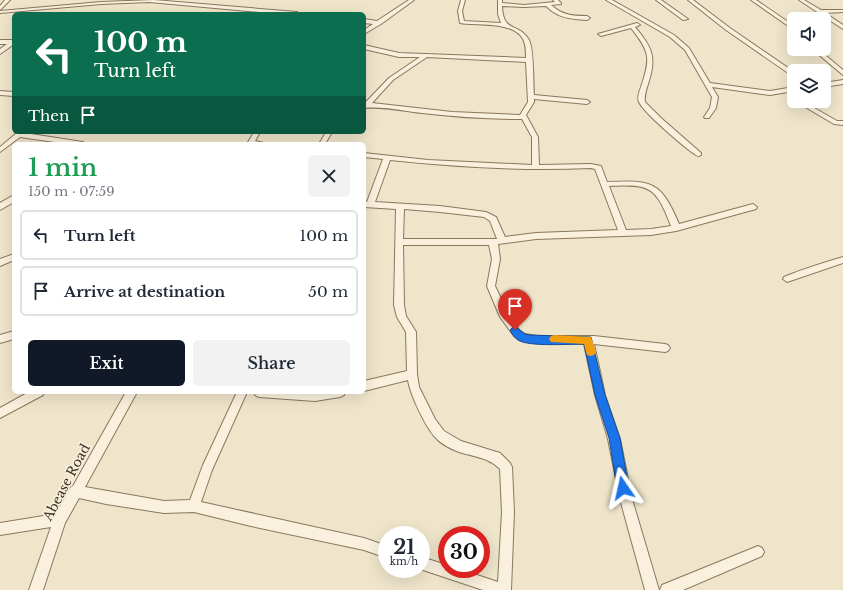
<!DOCTYPE html>
<html lang="en">
<head>
<meta charset="utf-8">
<style>
  :root { --surface:#fff; --page:#f2f2f3; --text:#1f2937; --muted:#747a83; --line:#e0e1e3; --accent:#111827 }
  body { margin:0; font-family:"Libre Baskerville",serif; background:var(--page); color:var(--text); height:100vh; display:flex; flex-direction:column; font-size:15px; white-space:nowrap }
  * { box-sizing:border-box; margin:0 }
  p { font-size:13px; color:var(--muted) }
  .icon { flex:none; width:22px; height:22px; fill:none; stroke:currentColor; stroke-width:2; stroke-linecap:round; stroke-linejoin:round }
  .map { position:relative; flex:1; overflow:hidden }
  .side { position:absolute; left:12px; top:142px; width:354px; height:252px; display:flex; flex-direction:column; background:var(--surface); border-radius:6px; box-shadow:0 4px 16px #0002 }
  .side>* { flex:none }
  .top-card { position:absolute; left:12px; top:12px; width:354px; height:122px; border-radius:6px; box-shadow:0 4px 16px #0002; background:#0b6e4f; color:#fff; overflow:hidden }
  .buttons { position:absolute; left:787px; top:12px; display:grid; gap:8px }
  .buttons a { display:grid; place-items:center; width:44px; height:44px; border-radius:6px; background:var(--surface); box-shadow:0 4px 16px #0002; font-size:20px }
  .speed { position:absolute; left:378px; top:526px; display:flex; gap:8px; font-size:20px; font-weight:700; text-align:center }
  .speed>* { display:grid; place-content:center; width:52px; height:52px; border-radius:50%; background:var(--surface); box-shadow:0 4px 16px #0002; line-height:1 }
  .speed small { font-size:10px; font-weight:400 }
  .speed .limit { border:6px solid #d22; background:#fff; color:#111 }
  .pin { position:absolute; display:grid; place-items:center; width:34px; height:34px; color:#fff; margin:-41px -17px; border-radius:50% 50% 50% 0; rotate:-45deg; box-shadow:0 0 4px #0007 }
  .pin .icon { rotate:45deg }
  .me { position:absolute; width:44px; margin:-22px; rotate:349deg; stroke-linejoin:round; filter:drop-shadow(0 0 3px #0008) }
  .turn { display:flex; align-items:center; gap:14px; height:84px; padding:0 16px; font-size:18px }
  .turn .icon { width:52px; height:52px; stroke-width:2.5 }
  .turn b { display:block; font-size:28px; line-height:34px }
  .then { display:flex; align-items:center; height:38px; padding:0 16px; background:#0003; gap:8px; font-size:15px }
  .round { display:grid; place-items:center; flex:none; width:42px; height:42px; border-radius:6px; background:var(--page) }
  .head { display:flex; align-items:center; justify-content:space-between; height:68px; padding:0 16px }
  h1 { font-size:24px; font-weight:600; line-height:30px; color:#1e9e55 }
  .button { display:flex; gap:8px; margin-top:auto; padding:8px 16px }
  .button a { flex:1; height:46px; border-radius:6px; background:var(--accent); color:#fff; font-size:16px; font-weight:600; line-height:46px; text-align:center }
  .button a+a { background:var(--page); color:var(--text) }
  ul { padding:0; list-style:none }
  li { display:flex; align-items:center; gap:12px; height:50px; margin:0 8px 6px; padding:0 8px; border:2px solid var(--line); border-radius:6px }
  li div { flex:1 }
  li b { display:block; font-size:15px }
  li em { font-style:normal }
  .map>svg:first-child { display:block }
  .lines { fill:none; stroke-linecap:round; stroke-linejoin:round }
  .minor-casing { stroke:#8b775e; stroke-width:2 }
  .minor { fill:#f9f1dd; fill-rule:evenodd }
  .route { fill:#1a73e8; stroke:#114b97 }
  .slow { fill:#f59e0b }
  .labels { text-anchor:middle; stroke-width:4; stroke-linejoin:round; paint-order:stroke }
  .near-street-label { font-size:13px; fill:#3c2f21; stroke:#f6eed9 }
</style>
</head>
<body>
<div class="map">
<svg width="843" height="590" viewBox="0 0 843 590">
  <rect width="100%" height="100%" fill="#eee5ca"/>
  <g class="lines">
    <defs>
      <g id="minor">
        <path d="M 5,0 L 10,0 L 0,10 L 0,6 Z"/>
        <path d="M 154,0 L 297,12 L 300,14 L 280,14 L 149,2 L 101,4 L 0,13 L 0,11 L 101,2 Z"/>
        <path d="M 409,0 L 414,0 L 381,24 L 364,34 L 364,30 L 373,24 L 364,23 L 364,19 L 377,21 Z"/>
        <path d="M 461,0 L 465,0 L 462,11 L 464,21 L 501,23 L 498,14 L 498,0 L 502,0 L 502,3 L 524,5 L 555,2 L 553,0 L 558,0 L 561,3 L 561,4 L 551,5 C 562,15 572,16 587,16 L 590,18 L 587,20 C 570,19 558,18 546,6 L 524,7 L 502,6 C 503,34 519,22 529,40 C 534,50 533,82 534,95 L 587,100 L 590,102 L 587,104 L 534,99 L 534,102 L 526,115 L 538,137 L 539,165 L 591,164 L 601,166 L 607,182 C 652,180 661,181 679,224 L 753,204 L 757,207 L 756,209 L 676,231 L 651,235 L 536,239 L 498,244 L 500,259 L 495,286 L 511,319 L 520,331 L 525,334 L 538,336 L 594,336 L 665,344 L 668,345 L 670,348 L 668,351 L 665,352 L 594,344 L 605,395 L 620,439 L 632,499 L 659,590 L 645,590 L 620,499 L 608,439 L 595,395 L 584,344 L 532,343 L 519,340 L 514,336 L 500,317 L 487,286 L 492,259 L 489,245 L 403,245 L 404,305 L 406,316 L 416,332 L 417,374 L 419,387 L 435,419 L 444,431 L 461,441 L 500,453 L 510,463 L 512,467 L 514,512 L 511,590 L 483,590 L 420,569 L 421,557 L 447,565 L 447,569 L 459,569 L 498,582 L 502,512 L 500,469 C 488,457 475,457 459,452 C 451,449 440,443 435,437 C 425,426 410,394 408,380 L 364,391 L 364,381 L 407,371 L 406,332 L 397,317 L 394,305 L 396,209 L 364,207 L 364,201 L 367,202 L 383,159 L 364,157 L 364,153 L 428,160 L 532,165 L 532,137 L 522,119 C 489,119 455,117 422,113 C 403,111 383,106 364,108 L 364,104 L 389,78 L 420,57 L 399,57 L 364,49 L 364,45 L 399,53 L 526,58 C 526,52 526,45 523,39 C 513,21 478,26 460,23 L 458,11 ZM 427,57 L 526,62 L 528,102 L 520,115 L 452,112 L 372,103 L 393,80 ZM 390,160 C 456,167 524,171 591,168 L 595,169 L 618,230 L 536,233 L 505,237 L 496,217 L 486,212 L 440,206 L 375,202 ZM 609,186 C 651,184 656,187 671,226 L 651,229 L 626,230 ZM 404,209 L 440,212 L 484,217 L 490,221 L 497,239 L 403,239 Z"/>
        <path d="M 606,0 L 612,0 L 674,35 L 689,48 L 710,83 L 770,91 L 794,87 L 794,91 L 770,95 L 712,87 L 718,97 L 716,108 L 709,118 L 705,118 L 704,117 L 710,108 L 712,97 L 685,50 L 670,37 Z"/>
        <path d="M 656,0 L 661,0 L 688,19 L 683,20 Z"/>
        <path d="M 688,0 L 693,0 L 730,28 L 794,72 L 794,77 L 726,30 Z"/>
        <path d="M 751,0 L 756,0 L 794,26 L 794,30 Z"/>
        <path d="M 799,0 L 804,0 L 821,10 L 843,10 L 843,12 L 825,13 L 843,25 L 843,29 Z"/>
        <path d="M 637,23 L 640,25 L 635,27 C 651,46 657,56 649,81 C 647,88 644,94 645,102 L 661,118 L 701,153 L 701,155 C 698,156 699,157 696,155 C 685,148 644,113 639,102 C 637,98 639,92 641,87 C 651,58 650,52 631,28 L 601,36 L 598,34 Z"/>
        <path d="M 0,40 L 14,40 L 14,44 L 0,54 L 0,49 L 7,44 L 0,44 Z"/>
        <path d="M 812,49 L 818,49 L 843,70 L 843,75 Z"/>
        <path d="M 843,80 L 843,84 L 824,87 L 824,83 Z"/>
        <path d="M 0,91 L 14,92 L 14,96 L 0,95 Z"/>
        <path d="M 795,101 L 802,101 L 837,121 L 843,121 L 843,125 L 834,124 Z"/>
        <path d="M 18,132 L 83,142 L 86,144 L 68,144 L 20,137 L 0,152 L 0,147 Z"/>
        <path d="M 254,132 L 260,132 L 255,141 L 264,143 L 265,144 L 247,144 Z"/>
        <path d="M 326,132 L 332,132 L 325,144 L 319,144 Z"/>
        <path d="M 14,195 L 14,202 L 0,210 L 0,203 Z"/>
        <path d="M 14,254 L 14,260 L 0,266 L 0,259 Z"/>
        <path d="M 843,257 L 843,263 L 787,282 L 783,279 L 784,277 C 803,269 823,263 843,257 Z"/>
        <path d="M 14,331 L 14,339 L 0,343 L 0,335 Z"/>
        <path d="M 29,392 L 44,392 L 43,395 L 0,418 L 0,408 Z"/>
        <path d="M 126,392 L 137,392 L 85,487 L 164,501 L 190,500 L 203,465 L 237,392 L 247,392 L 212,470 L 201,502 L 364,538 L 387,546 L 387,558 L 364,550 L 251,526 L 194,512 L 164,513 L 106,504 L 79,498 L 65,523 L 43,590 L 29,590 L 51,527 L 0,535 L 0,523 L 56,514 L 71,487 L 73,486 Z"/>
        <path d="M 254,392 L 345,392 L 344,395 L 340,397 L 315,401 L 259,397 L 255,395 Z"/>
        <path d="M 758,546 L 762,548 L 764,552 L 762,556 L 683,590 L 660,590 L 662,585 Z"/>
      </g>
    </defs>
    <use href="#minor" class="minor-casing"/>
    <use href="#minor" class="minor"/>
  </g>
  <path class="route" d="M 515,326 L 525,334 L 530,335 L 591,337 L 605,395 L 620,438 L 629,488 L 628,492 L 623,493 L 619,492 L 617,488 L 609,438 L 595,395 L 584,344 C 570,344 528,347 518,340 C 515,338 512,334 510,330 L 512,328 Z"/>
  <path class="slow" d="M 554,335 L 591,337 L 596,352 L 594,355 L 591,356 L 587,355 L 584,344 L 551,342 L 549,339 L 551,336 Z"/>
  <g class="labels">
    <g class="near-street-label">
      <text transform="translate(66 482) rotate(-62)" y="5">Abease Road</text>
    </g>
  </g>
</svg>
<div class="buttons">
<a><svg class="icon" aria-label="sound" viewBox="0 0 24 24"><path d="M4 9h4l5-4v14l-5-4H4zM17 9q2 3 0 6"/></svg></a>
<a><svg class="icon" aria-label="layers" viewBox="0 0 24 24"><path d="M12 4l9 5-9 5-9-5zM3 14l9 5 9-5"/></svg></a>
</div>
<div class="speed"><div>21<small>km/h</small></div><div class="limit">30</div></div>
<div class="pin" style="left:515px;top:330px;background:#d93025"><svg class="icon" aria-label="arrive" viewBox="0 0 24 24"><path d="M6 21V4h12l-3 4 3 4H6"/></svg></div>
<svg class="me" style="left:623px;top:488px" viewBox="-20 -20 40 40"><path d="M0-17L14 15 0 8-14 15z" fill="#1a73e8" stroke="#fff" stroke-width="4"/></svg>
<div class="top-card">
<div class="turn"><svg class="icon" aria-label="left" viewBox="0 0 24 24"><path d="M17 20v-9H6M10 6l-5 5 5 5"/></svg><div><b>100 m</b>Turn left</div></div>
<div class="then">Then<svg class="icon" aria-label="arrive" viewBox="0 0 24 24"><path d="M6 21V4h12l-3 4 3 4H6"/></svg></div>
</div>
<section class="side">
<div class="head"><div><h1>1 min</h1><p>150 m · 07:59</p></div><a class="round"><svg class="icon" aria-label="close" viewBox="0 0 24 24"><path d="M6 6l12 12M18 6L6 18"/></svg></a></div>
<ul>
<li><svg class="icon" aria-label="left" viewBox="0 0 24 24"><path d="M17 20v-9H6M10 6l-5 5 5 5"/></svg><div><b>Turn left</b></div><em>100 m</em></li>
<li><svg class="icon" aria-label="arrive" viewBox="0 0 24 24"><path d="M6 21V4h12l-3 4 3 4H6"/></svg><div><b>Arrive at destination</b></div><em>50 m</em></li>
</ul>
<div class="button"><a>Exit</a><a>Share</a></div>
</section>
</div>
</body>
</html>
